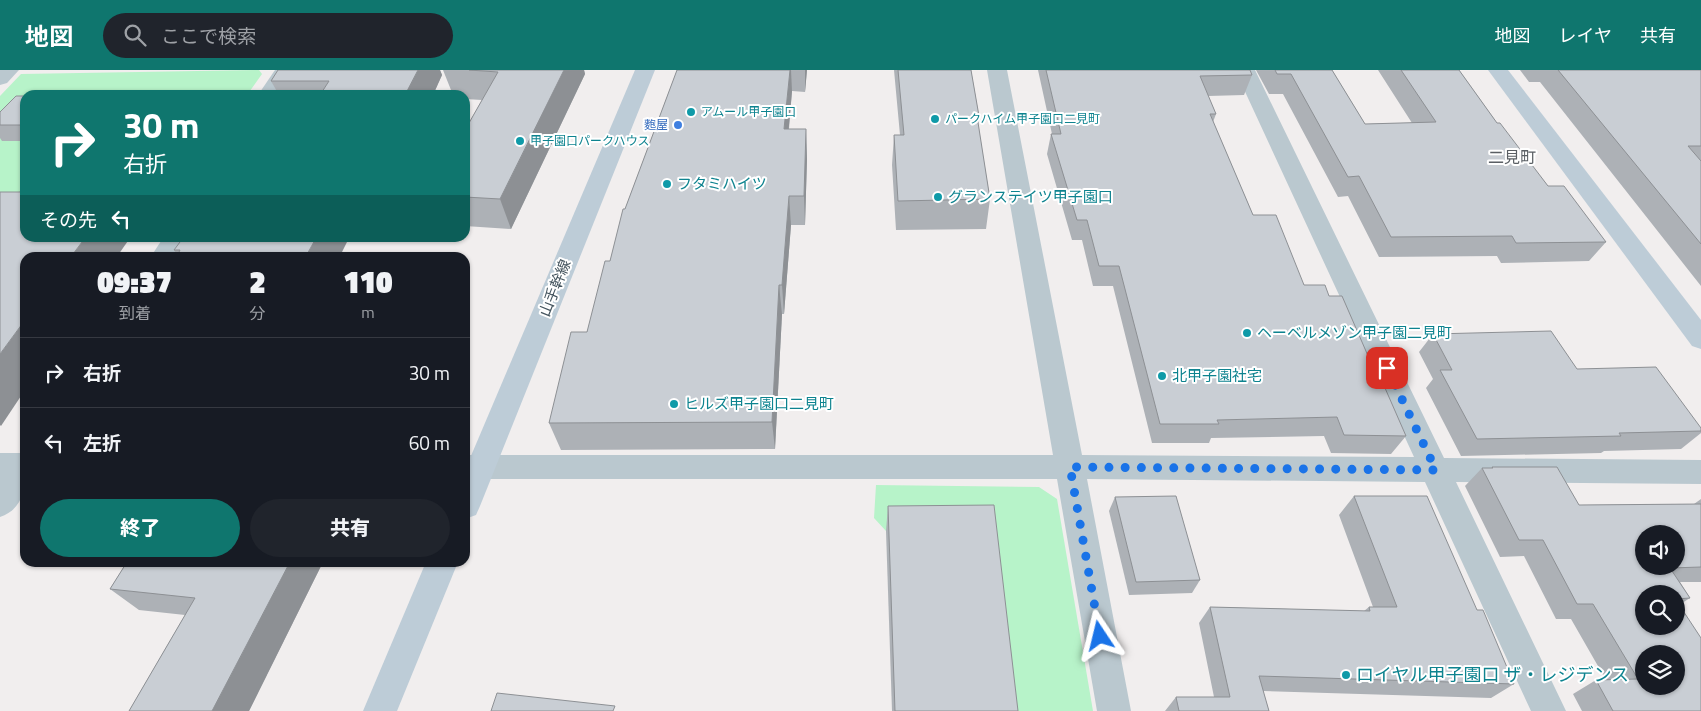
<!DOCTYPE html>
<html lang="ja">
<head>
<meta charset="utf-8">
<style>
  :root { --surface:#171b24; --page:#20242c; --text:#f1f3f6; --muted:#9ea1a6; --line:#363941; --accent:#0f766e }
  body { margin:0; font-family:"Titillium Web","Noto Sans JP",sans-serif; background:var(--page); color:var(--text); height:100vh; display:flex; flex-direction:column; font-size:19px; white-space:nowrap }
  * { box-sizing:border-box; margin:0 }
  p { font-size:16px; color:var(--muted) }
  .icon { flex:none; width:28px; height:28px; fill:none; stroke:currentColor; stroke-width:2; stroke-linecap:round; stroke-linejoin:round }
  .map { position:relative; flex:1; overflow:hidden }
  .side { position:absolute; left:20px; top:182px; width:450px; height:315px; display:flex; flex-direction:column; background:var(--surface); border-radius:15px; box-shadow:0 1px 4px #0004 }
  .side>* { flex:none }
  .top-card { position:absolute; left:20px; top:20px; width:450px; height:152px; border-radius:15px; box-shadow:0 1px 4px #0004; background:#0f766e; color:#fff; overflow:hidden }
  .buttons { position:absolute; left:1635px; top:455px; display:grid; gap:10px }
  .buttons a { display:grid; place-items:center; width:50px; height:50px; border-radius:50%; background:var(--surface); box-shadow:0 1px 4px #0004; font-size:25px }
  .pin { position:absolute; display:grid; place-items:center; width:42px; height:42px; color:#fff; margin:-21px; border-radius:10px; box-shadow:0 2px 8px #0006 }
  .me { position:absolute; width:55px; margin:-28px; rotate:350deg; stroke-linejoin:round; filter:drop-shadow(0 0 4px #0008) }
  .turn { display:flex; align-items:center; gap:18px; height:105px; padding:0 20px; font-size:22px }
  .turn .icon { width:65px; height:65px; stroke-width:2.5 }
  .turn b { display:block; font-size:35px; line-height:42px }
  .then { display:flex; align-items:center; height:48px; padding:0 20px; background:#0003; gap:10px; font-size:19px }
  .eta { display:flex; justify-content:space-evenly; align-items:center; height:85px; text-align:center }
  .eta b { font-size:30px; font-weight:800; line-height:35px }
  .button { display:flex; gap:10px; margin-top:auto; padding:10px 20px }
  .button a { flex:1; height:58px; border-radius:30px; background:var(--accent); color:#fff; font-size:20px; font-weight:800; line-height:58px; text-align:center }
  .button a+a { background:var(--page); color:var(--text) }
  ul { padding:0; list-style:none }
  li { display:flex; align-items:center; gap:15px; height:70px; padding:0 20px; border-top:1px solid var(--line) }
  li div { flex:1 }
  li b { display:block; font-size:19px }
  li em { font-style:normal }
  header { display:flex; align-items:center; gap:30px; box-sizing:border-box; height:70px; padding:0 25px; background:var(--accent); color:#fff }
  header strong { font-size:24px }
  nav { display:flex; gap:28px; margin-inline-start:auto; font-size:18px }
  .search { width:350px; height:45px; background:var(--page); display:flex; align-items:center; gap:12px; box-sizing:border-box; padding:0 18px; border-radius:28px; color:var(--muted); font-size:19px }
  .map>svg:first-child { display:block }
  .green { fill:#b7f3c9 }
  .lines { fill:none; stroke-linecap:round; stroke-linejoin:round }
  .street { fill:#bac8cf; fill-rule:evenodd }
  .secondary { fill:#bdccd7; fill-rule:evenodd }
  .wall { fill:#adb1b6; fill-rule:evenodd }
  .shaded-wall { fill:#8d9094 }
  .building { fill:#c9ced4; stroke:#8d9094; fill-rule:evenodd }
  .route { stroke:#1a73e8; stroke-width:9; stroke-dasharray:0 16.2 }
  .culture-dot { fill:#0f9aa8; stroke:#fff; stroke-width:2 }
  .shop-dot { fill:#3f7fe0; stroke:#fff; stroke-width:2 }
  .labels { text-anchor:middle; stroke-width:4; stroke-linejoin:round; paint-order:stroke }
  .far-culture-label { font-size:12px; fill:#0d838f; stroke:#fff; text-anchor:start }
  .far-shop-label { font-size:12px; fill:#366cbe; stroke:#fff; text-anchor:end }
  .culture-label { font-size:15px; fill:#0d838f; stroke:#fff; text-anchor:start }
  .street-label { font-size:15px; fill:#44545e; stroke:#fff }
  .neighbourhood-label { font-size:16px; fill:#5a5f64; stroke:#fff }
  .near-culture-label { font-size:18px; fill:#0d838f; stroke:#fff; text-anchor:start }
</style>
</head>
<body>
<header>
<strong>地図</strong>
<div class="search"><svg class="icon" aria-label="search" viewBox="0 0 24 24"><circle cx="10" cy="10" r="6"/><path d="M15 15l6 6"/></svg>ここで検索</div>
<nav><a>地図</a><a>レイヤ</a><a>共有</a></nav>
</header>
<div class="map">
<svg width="1701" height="641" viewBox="0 0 1701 641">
  <rect width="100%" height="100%" fill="#f1eeee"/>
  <g class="green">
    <path d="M 259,0 L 262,4 L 247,25 L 25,25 L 25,130 L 0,131 L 0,26 L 21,4 Z"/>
    <path d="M 876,415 L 1039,417 L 1057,429 L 1093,641 L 1008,641 L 886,461 L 874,448 Z"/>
  </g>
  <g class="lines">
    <g class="street">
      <path d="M 0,0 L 19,0 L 7,13 L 0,15 Z"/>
      <path d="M 275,0 L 295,0 L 278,25 L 258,25 Z"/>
      <path d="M 987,0 L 1007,0 L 1082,385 L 1414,387 L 1235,0 L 1255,0 L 1444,388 L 1701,390 L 1701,414 L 1456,412 L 1566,641 L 1531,641 L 1425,412 L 1087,409 L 1131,641 L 1097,641 L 1057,409 L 465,409 L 465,385 L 1053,385 Z"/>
      <path d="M 163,168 L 187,168 L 175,188 L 150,188 Z"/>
      <path d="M 0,383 L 25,383 C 25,408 29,437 0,447 Z"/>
    </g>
    <g class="secondary">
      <path d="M 635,0 L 655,0 L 480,436 L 476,445 L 465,449 L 465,400 Z"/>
      <path d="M 1488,0 L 1508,0 L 1701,250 L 1701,279 L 1692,276 Z"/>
      <path d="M 426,492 L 458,492 L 397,641 L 363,641 Z"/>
    </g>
  </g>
  <g class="wall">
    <path d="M 278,0 L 440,0 L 442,5 L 433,25 L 279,25 L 271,11 Z"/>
    <path d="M 443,0 L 584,0 L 585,4 L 511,159 L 465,156 L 465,60 L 482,30 L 465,29 L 465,25 L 453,25 Z"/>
    <path d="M 677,0 L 807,0 L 805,22 L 792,21 L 789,59 L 806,59 L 807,89 L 805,155 L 791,155 L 784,244 L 782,244 L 775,379 L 561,380 L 549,353 L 587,262 L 610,191 L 625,139 Z"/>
    <path d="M 894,0 L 971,0 L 979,46 L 978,55 L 990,129 L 986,159 L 896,160 L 892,95 L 894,65 L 900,65 Z"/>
    <path d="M 1038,0 L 1250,0 L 1252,5 L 1244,25 L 1208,26 L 1216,44 L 1213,52 L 1253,145 L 1304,215 L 1329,226 L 1382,318 L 1406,366 L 1391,384 L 1331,383 L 1324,366 L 1211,368 L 1209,373 L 1152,373 L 1113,216 L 1093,216 L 1082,170 L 1072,170 L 1047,84 L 1051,64 L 1052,64 Z"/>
    <path d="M 1256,0 L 1332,0 L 1365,54 L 1412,53 L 1378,0 L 1459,0 L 1497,53 L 1548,116 L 1606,172 L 1589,191 L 1501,193 L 1497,186 L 1379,187 L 1348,126 L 1338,127 L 1283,24 L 1269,24 Z"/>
    <path d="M 1520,0 L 1701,0 L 1701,216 L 1540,12 L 1529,12 Z"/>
    <path d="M 25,26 L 25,71 L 2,71 L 0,68 L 0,42 Z"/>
    <path d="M 349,168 L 177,185 L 174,180 Z"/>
    <path d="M 1433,264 L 1577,299 L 1701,358 L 1701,363 L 1681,379 L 1604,381 L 1601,383 L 1461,386 L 1426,318 L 1433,309 L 1419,282 Z"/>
    <path d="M 1492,397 L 1579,435 L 1694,434 L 1701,429 L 1701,512 L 1680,512 L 1690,528 L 1679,535 L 1701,641 L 1582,641 L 1573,624 L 1596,610 L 1606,610 L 1571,549 L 1556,549 L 1524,486 L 1500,487 L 1465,416 L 1482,398 L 1491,398 ZM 1676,524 L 1676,556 L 1644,556 Z"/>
    <path d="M 1354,426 L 1477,540 L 1514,614 L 1491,628 L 1263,621 L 1269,641 L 1165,641 L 1176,627 L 1214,627 L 1199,553 L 1210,537 L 1364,541 L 1369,537 L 1373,537 L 1339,445 Z"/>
    <path d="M 1115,427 L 1200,510 L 1192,523 L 1129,525 L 1109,441 Z"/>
    <path d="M 888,436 L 1018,641 L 892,641 L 886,461 Z"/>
    <path d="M 127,492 L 323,492 L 249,641 L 129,641 L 185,545 L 139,540 L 110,519 Z"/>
  </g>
  <g class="shaded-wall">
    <path d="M 418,0 L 440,0 L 442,5 L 433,25 L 405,25 Z"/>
    <path d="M 564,0 L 584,0 L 585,4 L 511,159 L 500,129 Z"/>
    <path d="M 790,0 L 791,0 L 792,21 L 786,89 L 784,59 Z"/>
    <path d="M 805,0 L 807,0 L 805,22 Z"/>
    <path d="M 806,59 L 807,89 L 805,155 L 804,126 Z"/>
    <path d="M 789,126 L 791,155 L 784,244 L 782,215 Z"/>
    <path d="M 85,168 L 130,168 L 116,188 L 70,188 Z"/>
    <path d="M 316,168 L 349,168 L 339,188 L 305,188 Z"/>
    <path d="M 779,215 L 782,244 L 775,379 L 772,352 Z"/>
    <path d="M 25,250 L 25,320 L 1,356 L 0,355 L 0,284 Z"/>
    <path d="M 290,492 L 323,492 L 249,641 L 212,641 Z"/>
  </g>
  <g class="building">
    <path d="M 278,0 L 418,0 L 405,25 L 320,25 L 329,11 L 271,11 Z"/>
    <path d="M 469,0 L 564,0 L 500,129 L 465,127 L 465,60 L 498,2 Z"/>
    <path d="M 677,0 L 790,0 L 784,59 L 806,59 L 804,126 L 789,126 L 782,215 L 779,215 L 772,352 L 549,353 L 571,262 L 587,262 L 605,191 L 610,191 L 623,139 L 625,139 Z"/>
    <path d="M 898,0 L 971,0 L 979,46 L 977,46 L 990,129 L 898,131 L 894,65 L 904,65 Z"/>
    <path d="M 1046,0 L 1250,0 L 1252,5 L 1200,6 L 1216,44 L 1210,44 L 1253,145 L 1276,145 L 1304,215 L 1325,215 L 1329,226 L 1342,226 L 1382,318 L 1385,318 L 1406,366 L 1344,365 L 1337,347 L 1217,350 L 1219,354 L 1160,354 L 1119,196 L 1099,196 L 1087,150 L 1077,150 L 1051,64 L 1061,64 Z"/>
    <path d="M 1275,0 L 1332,0 L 1365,54 L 1436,52 L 1401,0 L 1459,0 L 1497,53 L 1500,53 L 1548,116 L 1564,116 L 1606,172 L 1516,173 L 1512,166 L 1391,167 L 1359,106 L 1348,107 L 1291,4 L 1277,4 Z"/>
    <path d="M 1558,0 L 1701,0 L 1701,76 L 1688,76 L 1701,91 L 1701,174 Z"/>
    <path d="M 16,26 L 25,26 L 25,55 L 0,55 L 0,42 Z"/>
    <path d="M 25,115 L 25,168 L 85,168 L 70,188 L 25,188 L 25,250 L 0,284 L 0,122 L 20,122 Z"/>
    <path d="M 183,168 L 316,168 L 305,188 L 176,188 L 180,180 L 174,180 Z"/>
    <path d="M 1551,261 L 1577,299 L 1656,297 L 1701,358 L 1701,361 L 1619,363 L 1621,366 L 1477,369 L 1440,300 L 1452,300 L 1433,264 Z"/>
    <path d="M 1492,397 L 1557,397 L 1579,435 L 1701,434 L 1701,497 L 1670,498 L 1690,528 L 1676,529 L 1676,524 L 1644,524 L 1644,556 L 1676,556 L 1676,530 L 1701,568 L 1701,641 L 1613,641 L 1596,610 L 1638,609 L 1593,534 L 1577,534 L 1543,470 L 1519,470 L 1482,398 L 1493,398 ZM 1644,464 L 1676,464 L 1676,496 L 1644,496 ZM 1644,584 L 1676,584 L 1676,616 L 1644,616 Z"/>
    <path d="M 1176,426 L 1200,510 L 1136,512 L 1115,427 Z"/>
    <path d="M 1354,426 L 1427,426 L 1477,540 L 1483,540 L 1514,614 L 1259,606 L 1269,641 L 1179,641 L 1176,627 L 1230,627 L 1210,537 L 1370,541 L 1369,537 L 1397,537 Z"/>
    <path d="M 994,435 L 1018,641 L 895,641 L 888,436 Z"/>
    <path d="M 127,492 L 290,492 L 212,641 L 129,641 L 195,528 L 110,519 Z"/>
    <path d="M 497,623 L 615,636 L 613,641 L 491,641 Z"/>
  </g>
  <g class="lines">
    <path class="route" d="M 1100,566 L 1070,397 L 1436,400 L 1387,298"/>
  </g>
  <g class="culture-dot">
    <circle cx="691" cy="42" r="5"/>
    <circle cx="935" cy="49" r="5"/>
    <circle cx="520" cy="71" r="5"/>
    <circle cx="667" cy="114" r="5"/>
    <circle cx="938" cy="127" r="5"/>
    <circle cx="1247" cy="263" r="5"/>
    <circle cx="1162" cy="306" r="5"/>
    <circle cx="674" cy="334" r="5"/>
    <circle cx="1346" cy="605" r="5"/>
  </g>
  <circle class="shop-dot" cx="678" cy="55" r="5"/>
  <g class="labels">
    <g class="far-culture-label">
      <text x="701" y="46">アムール甲子園口</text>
      <text x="945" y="53">パークハイム甲子園口二見町</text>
      <text x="530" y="75">甲子園口パークハウス</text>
    </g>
    <g class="far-shop-label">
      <text x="668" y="59">麭屋</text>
    </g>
    <g class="culture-label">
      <text x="677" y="119">フタミハイツ</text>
      <text x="948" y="132">グランステイツ甲子園口</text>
      <text x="1257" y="268">ヘーベルメゾン甲子園二見町</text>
      <text x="1172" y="311">北甲子園社宅</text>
      <text x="684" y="339">ヒルズ甲子園口二見町</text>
    </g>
    <g class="street-label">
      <text transform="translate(555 218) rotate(-68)" y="5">山手幹線</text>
    </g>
    <g class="neighbourhood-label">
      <text x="1512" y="93">二見町</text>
    </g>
    <g class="near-culture-label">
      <text x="1356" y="611">ロイヤル甲子園口 ザ・レジデンス</text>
    </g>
  </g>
</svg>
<div class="buttons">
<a><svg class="icon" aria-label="sound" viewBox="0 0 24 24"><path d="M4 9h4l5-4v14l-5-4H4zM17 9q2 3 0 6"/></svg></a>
<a><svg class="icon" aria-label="search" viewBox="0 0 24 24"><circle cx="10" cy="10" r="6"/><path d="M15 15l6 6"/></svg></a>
<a><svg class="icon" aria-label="layers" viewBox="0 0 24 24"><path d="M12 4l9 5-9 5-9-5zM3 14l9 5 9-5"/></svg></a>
</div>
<div class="pin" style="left:1387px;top:298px;background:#d93025"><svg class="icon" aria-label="arrive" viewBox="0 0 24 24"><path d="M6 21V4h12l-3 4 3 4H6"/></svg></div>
<svg class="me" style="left:1100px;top:566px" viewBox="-20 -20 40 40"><path d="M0-17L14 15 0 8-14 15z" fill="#1a73e8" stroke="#fff" stroke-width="4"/></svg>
<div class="top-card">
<div class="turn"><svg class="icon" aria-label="right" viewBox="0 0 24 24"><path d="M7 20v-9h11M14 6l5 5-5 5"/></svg><div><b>30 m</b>右折</div></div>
<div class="then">その先<svg class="icon" aria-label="left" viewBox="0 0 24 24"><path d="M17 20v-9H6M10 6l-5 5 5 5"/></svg></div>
</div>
<section class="side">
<div class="eta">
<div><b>09:37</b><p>到着</p></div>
<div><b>2</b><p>分</p></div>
<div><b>110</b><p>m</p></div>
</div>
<ul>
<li><svg class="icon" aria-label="right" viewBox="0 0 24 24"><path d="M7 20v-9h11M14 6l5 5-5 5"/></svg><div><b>右折</b></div><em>30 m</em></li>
<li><svg class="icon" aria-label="left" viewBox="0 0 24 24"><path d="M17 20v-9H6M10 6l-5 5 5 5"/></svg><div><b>左折</b></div><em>60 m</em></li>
</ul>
<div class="button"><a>終了</a><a>共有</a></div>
</section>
</div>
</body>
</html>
